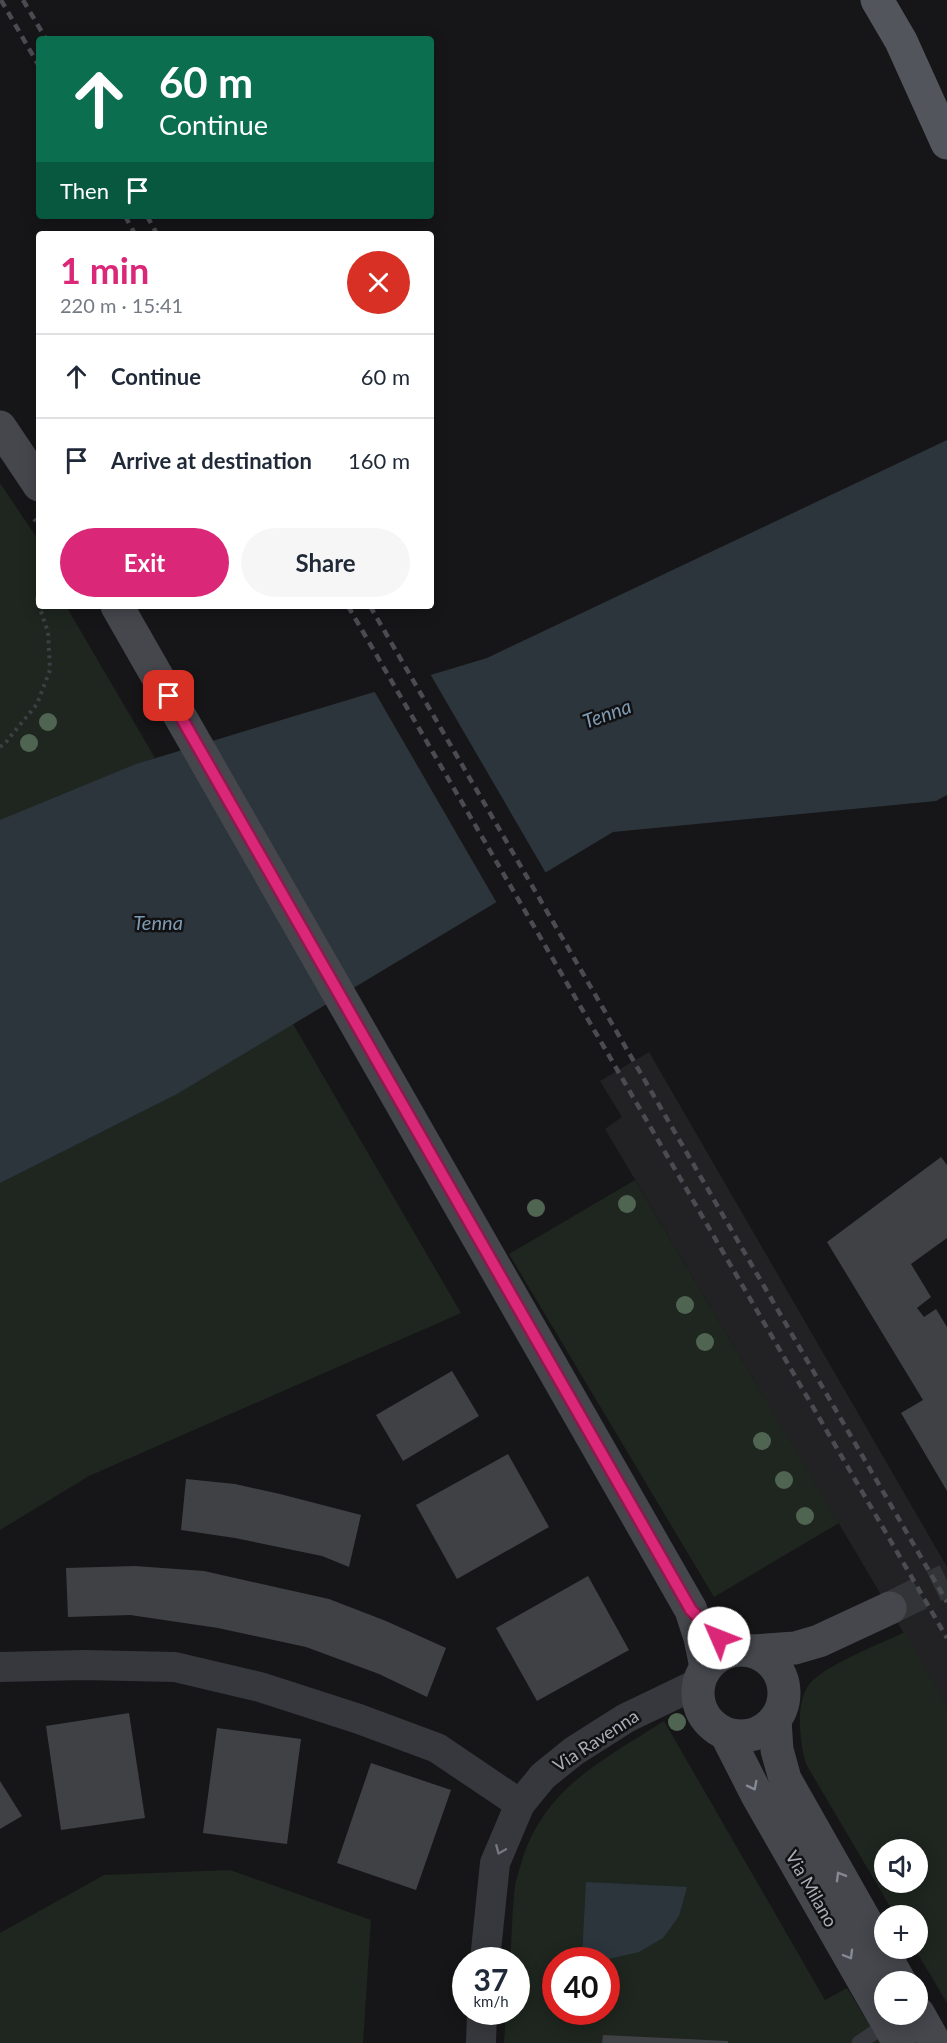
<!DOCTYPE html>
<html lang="en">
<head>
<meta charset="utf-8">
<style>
  :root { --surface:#fff; --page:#f6f6f7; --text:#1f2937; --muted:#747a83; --line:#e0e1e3; --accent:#db2777 }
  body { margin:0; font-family:Lato,sans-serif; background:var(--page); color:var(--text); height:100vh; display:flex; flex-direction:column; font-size:22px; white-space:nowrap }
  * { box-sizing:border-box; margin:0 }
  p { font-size:20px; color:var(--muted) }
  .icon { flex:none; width:33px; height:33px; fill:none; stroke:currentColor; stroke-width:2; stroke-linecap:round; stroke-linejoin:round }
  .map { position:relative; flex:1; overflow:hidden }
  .side { position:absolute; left:36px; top:231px; width:398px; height:378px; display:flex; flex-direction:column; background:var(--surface); border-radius:6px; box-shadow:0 3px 15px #0003 }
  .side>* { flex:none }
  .hud { position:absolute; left:36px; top:36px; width:398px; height:183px; border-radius:6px; box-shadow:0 3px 15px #0003; background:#0b6e4f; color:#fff; overflow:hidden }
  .tools { position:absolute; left:874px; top:1839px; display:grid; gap:12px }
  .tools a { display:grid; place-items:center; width:54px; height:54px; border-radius:50%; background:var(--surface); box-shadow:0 3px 15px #0003; font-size:30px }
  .speed { position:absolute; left:452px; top:1947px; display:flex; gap:12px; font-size:30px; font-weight:700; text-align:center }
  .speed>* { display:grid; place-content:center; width:78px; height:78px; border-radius:50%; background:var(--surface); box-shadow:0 3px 15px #0003; line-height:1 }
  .speed small { font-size:15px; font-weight:400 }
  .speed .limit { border:9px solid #d22; background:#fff; color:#111 }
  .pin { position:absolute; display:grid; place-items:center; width:51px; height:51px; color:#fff; margin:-26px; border-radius:12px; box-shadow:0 3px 9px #0006 }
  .me { position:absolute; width:66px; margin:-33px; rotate:314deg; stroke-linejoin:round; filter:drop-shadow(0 0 4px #0008) }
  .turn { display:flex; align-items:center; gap:21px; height:126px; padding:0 24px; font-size:27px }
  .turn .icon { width:78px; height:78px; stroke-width:2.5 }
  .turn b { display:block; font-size:42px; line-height:51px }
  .then { display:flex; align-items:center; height:57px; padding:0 24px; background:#0003; gap:12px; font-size:22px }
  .round { display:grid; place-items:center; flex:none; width:63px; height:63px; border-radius:32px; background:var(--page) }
  .overview { display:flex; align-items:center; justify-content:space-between; height:102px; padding:0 24px }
  h1 { font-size:36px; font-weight:700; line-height:45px; color:var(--accent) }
  .button { display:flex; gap:12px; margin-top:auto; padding:12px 24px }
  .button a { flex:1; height:69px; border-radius:36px; background:var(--accent); color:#fff; font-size:24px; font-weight:700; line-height:69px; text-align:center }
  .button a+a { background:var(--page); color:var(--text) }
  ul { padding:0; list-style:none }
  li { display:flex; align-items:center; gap:18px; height:84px; padding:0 24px; border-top:2px solid var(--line) }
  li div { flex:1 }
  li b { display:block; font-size:22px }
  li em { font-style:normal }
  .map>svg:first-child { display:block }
  .built { fill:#222225 }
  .green { fill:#1e261f; fill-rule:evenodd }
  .water { fill:#2c353c }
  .pier { fill:#161618 }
  .building { fill:#404145 }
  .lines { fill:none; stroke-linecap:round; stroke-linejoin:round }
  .secondary-tunnel { stroke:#333438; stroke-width:33; stroke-dasharray:33 16; stroke-linecap:butt }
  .path { stroke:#3d3f44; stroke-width:4; stroke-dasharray:3 4.5; stroke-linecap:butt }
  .lane { stroke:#37383d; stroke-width:15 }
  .street { stroke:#37383d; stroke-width:30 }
  .secondary { stroke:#45474d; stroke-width:33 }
  .primary { stroke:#53555c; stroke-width:33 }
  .rail { stroke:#4a4c52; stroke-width:4.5; stroke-dasharray:8 6; stroke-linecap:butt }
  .tree { fill:#506452 }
  .oneway { stroke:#858993 }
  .oneway2 { stroke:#757881 }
  .route-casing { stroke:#8e194d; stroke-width:15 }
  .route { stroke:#db2777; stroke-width:10 }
  .labels { text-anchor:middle; stroke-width:5; stroke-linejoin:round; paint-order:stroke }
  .street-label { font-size:18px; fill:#a8adb8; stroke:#111113 }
  .water-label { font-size:20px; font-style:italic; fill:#7f9bb3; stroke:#111113 }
</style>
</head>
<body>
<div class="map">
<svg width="947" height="2043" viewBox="0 0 947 2043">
  <rect width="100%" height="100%" fill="#161618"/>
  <path class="built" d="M 649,1052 L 947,1567 L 947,1706 L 605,1129 L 622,1117 L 600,1081 Z"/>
  <g class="green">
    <path d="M 0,483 L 39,541 L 39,606 L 66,606 L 155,758 L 0,822 Z"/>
    <path d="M 293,1024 L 461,1313 L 89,1476 L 0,1530 L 0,1177 Z"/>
    <path d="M 635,1180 L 839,1523 L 714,1597 L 509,1254 Z"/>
    <path d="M 905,1632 L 947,1706 L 947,2003 L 915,1949 L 918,1948 L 918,1916 L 895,1915 L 806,1764 C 800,1742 795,1706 808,1686 C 820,1667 882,1643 905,1632 ZM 885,1850 L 918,1850 L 918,1882 L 885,1882 Z"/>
    <path d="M 664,1721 L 825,2000 L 847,1988 L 881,2043 L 504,2043 L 506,2012 L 516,2012 L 516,1960 L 510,1960 C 512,1936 512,1911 515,1886 C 516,1879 519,1871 521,1864 C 543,1788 602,1761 664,1721 ZM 555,1960 L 606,1960 L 606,2012 L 555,2012 Z"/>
    <path d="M 230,1870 L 371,1920 L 363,2043 L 0,2043 L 0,1933 L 104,1875 Z"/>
  </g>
  <g class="water">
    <path d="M 947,440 L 947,795 L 936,801 L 613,832 L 177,1094 L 0,1183 L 0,820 L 136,764 L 487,658 Z"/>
    <path d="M 586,1882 L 687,1887 L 679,1916 L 663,1938 L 639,1952 L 609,1959 L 582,1957 Z"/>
  </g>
  <path class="pier" d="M 429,672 L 547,875 L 498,905 L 373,689 Z"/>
  <g class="building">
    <path d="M 941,1157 L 947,1165 L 947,1238 L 911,1264 L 931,1297 L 917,1308 L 924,1317 L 936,1309 L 947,1327 L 947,1491 L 901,1413 L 923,1400 L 827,1242 Z"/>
    <path d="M 452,1371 L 479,1416 L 403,1461 L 376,1415 Z"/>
    <path d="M 508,1454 L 549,1527 L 457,1579 L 416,1505 Z"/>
    <path d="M 186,1479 L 235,1484 L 280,1494 L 361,1515 L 349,1567 L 322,1556 L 235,1538 L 181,1530 Z"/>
    <path d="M 135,1566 L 204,1571 L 329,1599 L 386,1621 L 446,1648 L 427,1697 L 379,1674 L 306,1647 L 218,1628 L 130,1615 L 68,1617 L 66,1568 Z"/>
    <path d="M 588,1576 L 629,1650 L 537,1701 L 496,1628 Z"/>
    <path d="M 129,1713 L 145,1818 L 61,1830 L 46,1726 Z"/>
    <path d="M 217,1728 L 301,1739 L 287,1844 L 203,1833 Z"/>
    <path d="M 371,1763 L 451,1790 L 416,1890 L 337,1863 Z"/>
    <path d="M 0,1781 L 22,1816 L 0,1829 Z"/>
    <path d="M 603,2035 L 728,2041 L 728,2043 L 602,2043 Z"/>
  </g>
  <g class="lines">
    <path class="secondary-tunnel" d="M 890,1608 L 947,1580"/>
    <g class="path">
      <path d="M 34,519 L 39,526"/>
      <path d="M 0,747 L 6,742 L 37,704 L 50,670 L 48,632 L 37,600 L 39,583"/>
    </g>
    <path class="lane" d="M 859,2043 L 888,2023"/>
    <g class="street">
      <path d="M 0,1667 L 84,1665 L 175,1667 L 260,1687 L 359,1719 L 437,1748 L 520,1804"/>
      <path d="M 485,1960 L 495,1863 L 520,1804 L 543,1776 L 574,1751 L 626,1718 L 699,1683"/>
      <path d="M 481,2043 L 482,2012"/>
    </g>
    <g class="secondary">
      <path d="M 0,427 L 39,485"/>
      <path d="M 117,606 L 691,1610 L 700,1638 L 706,1667"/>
      <circle cx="741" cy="1693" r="43"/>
      <path d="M 753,1651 L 795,1648 L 819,1641 L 890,1608"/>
      <path d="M 775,1720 L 777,1750 L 785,1779 L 900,1982"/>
      <path d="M 726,1734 L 757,1795 L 899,2043"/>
      <path d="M 918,2013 L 935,2043"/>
    </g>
    <path class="primary" d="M 877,0 L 901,41 L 947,143"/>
    <g class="rail">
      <path d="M 1,0 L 39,66"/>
      <path d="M 23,0 L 46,39"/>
      <path d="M 125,216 L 135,234"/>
      <path d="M 147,216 L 157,234"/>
      <path d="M 348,606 L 947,1638"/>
      <path d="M 370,606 L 947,1602"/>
    </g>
  </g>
  <g class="tree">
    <circle cx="48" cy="722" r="9"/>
    <circle cx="29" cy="743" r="9"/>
    <circle cx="627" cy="1204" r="9"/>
    <circle cx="536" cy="1208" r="9"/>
    <circle cx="685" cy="1305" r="9"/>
    <circle cx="705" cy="1342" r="9"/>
    <circle cx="762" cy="1441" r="9"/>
    <circle cx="784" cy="1480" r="9"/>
    <circle cx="805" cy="1516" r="9"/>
    <circle cx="677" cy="1722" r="9"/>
  </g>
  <defs><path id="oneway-chevron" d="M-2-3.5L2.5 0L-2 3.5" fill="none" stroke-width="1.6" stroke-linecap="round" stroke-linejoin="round" transform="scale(1.5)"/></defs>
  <g class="oneway">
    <use href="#oneway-chevron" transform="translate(753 1786) rotate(63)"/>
    <use href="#oneway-chevron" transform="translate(840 1876) rotate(-120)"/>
    <use href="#oneway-chevron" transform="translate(849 1955) rotate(60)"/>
  </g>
  <use class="oneway2" href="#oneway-chevron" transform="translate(500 1850) rotate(113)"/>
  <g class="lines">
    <defs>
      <path id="route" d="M 169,696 L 691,1610 L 719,1638"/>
    </defs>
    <use href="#route" class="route-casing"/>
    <use href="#route" class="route"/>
  </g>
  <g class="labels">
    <g class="street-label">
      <text transform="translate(596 1741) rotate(-33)" y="6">Via Ravenna</text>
      <text transform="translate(811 1889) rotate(60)" y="6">Via Milano</text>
    </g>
    <g class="water-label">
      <text transform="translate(607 714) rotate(-20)" y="7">Tenna</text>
      <text x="158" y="930">Tenna</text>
    </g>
  </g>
</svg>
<div class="tools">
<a><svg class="icon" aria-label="sound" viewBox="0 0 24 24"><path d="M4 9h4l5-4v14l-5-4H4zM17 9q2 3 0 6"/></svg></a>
<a>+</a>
<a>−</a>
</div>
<div class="speed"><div>37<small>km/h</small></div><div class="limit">40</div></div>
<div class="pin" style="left:169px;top:696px;background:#d93025"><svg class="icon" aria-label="arrive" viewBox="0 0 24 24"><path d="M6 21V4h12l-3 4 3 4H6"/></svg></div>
<svg class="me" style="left:719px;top:1638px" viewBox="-20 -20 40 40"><circle r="19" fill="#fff"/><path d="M0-13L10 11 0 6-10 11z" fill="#db2777"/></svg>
<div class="hud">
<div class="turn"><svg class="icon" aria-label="ahead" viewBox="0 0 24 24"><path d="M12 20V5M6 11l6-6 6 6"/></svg><div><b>60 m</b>Continue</div></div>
<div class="then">Then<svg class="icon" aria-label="arrive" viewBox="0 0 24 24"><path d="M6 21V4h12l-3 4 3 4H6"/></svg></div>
</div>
<section class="side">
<div class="overview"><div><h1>1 min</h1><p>220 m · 15:41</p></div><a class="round" style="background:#d93025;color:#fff"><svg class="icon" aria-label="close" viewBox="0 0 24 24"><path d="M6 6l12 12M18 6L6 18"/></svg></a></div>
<ul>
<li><svg class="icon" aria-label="ahead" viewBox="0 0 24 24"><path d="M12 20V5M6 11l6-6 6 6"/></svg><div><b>Continue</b></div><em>60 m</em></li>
<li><svg class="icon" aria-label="arrive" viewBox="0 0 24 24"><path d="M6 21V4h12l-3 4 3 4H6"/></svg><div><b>Arrive at destination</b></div><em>160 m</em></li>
</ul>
<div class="button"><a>Exit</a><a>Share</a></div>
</section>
</div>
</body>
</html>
